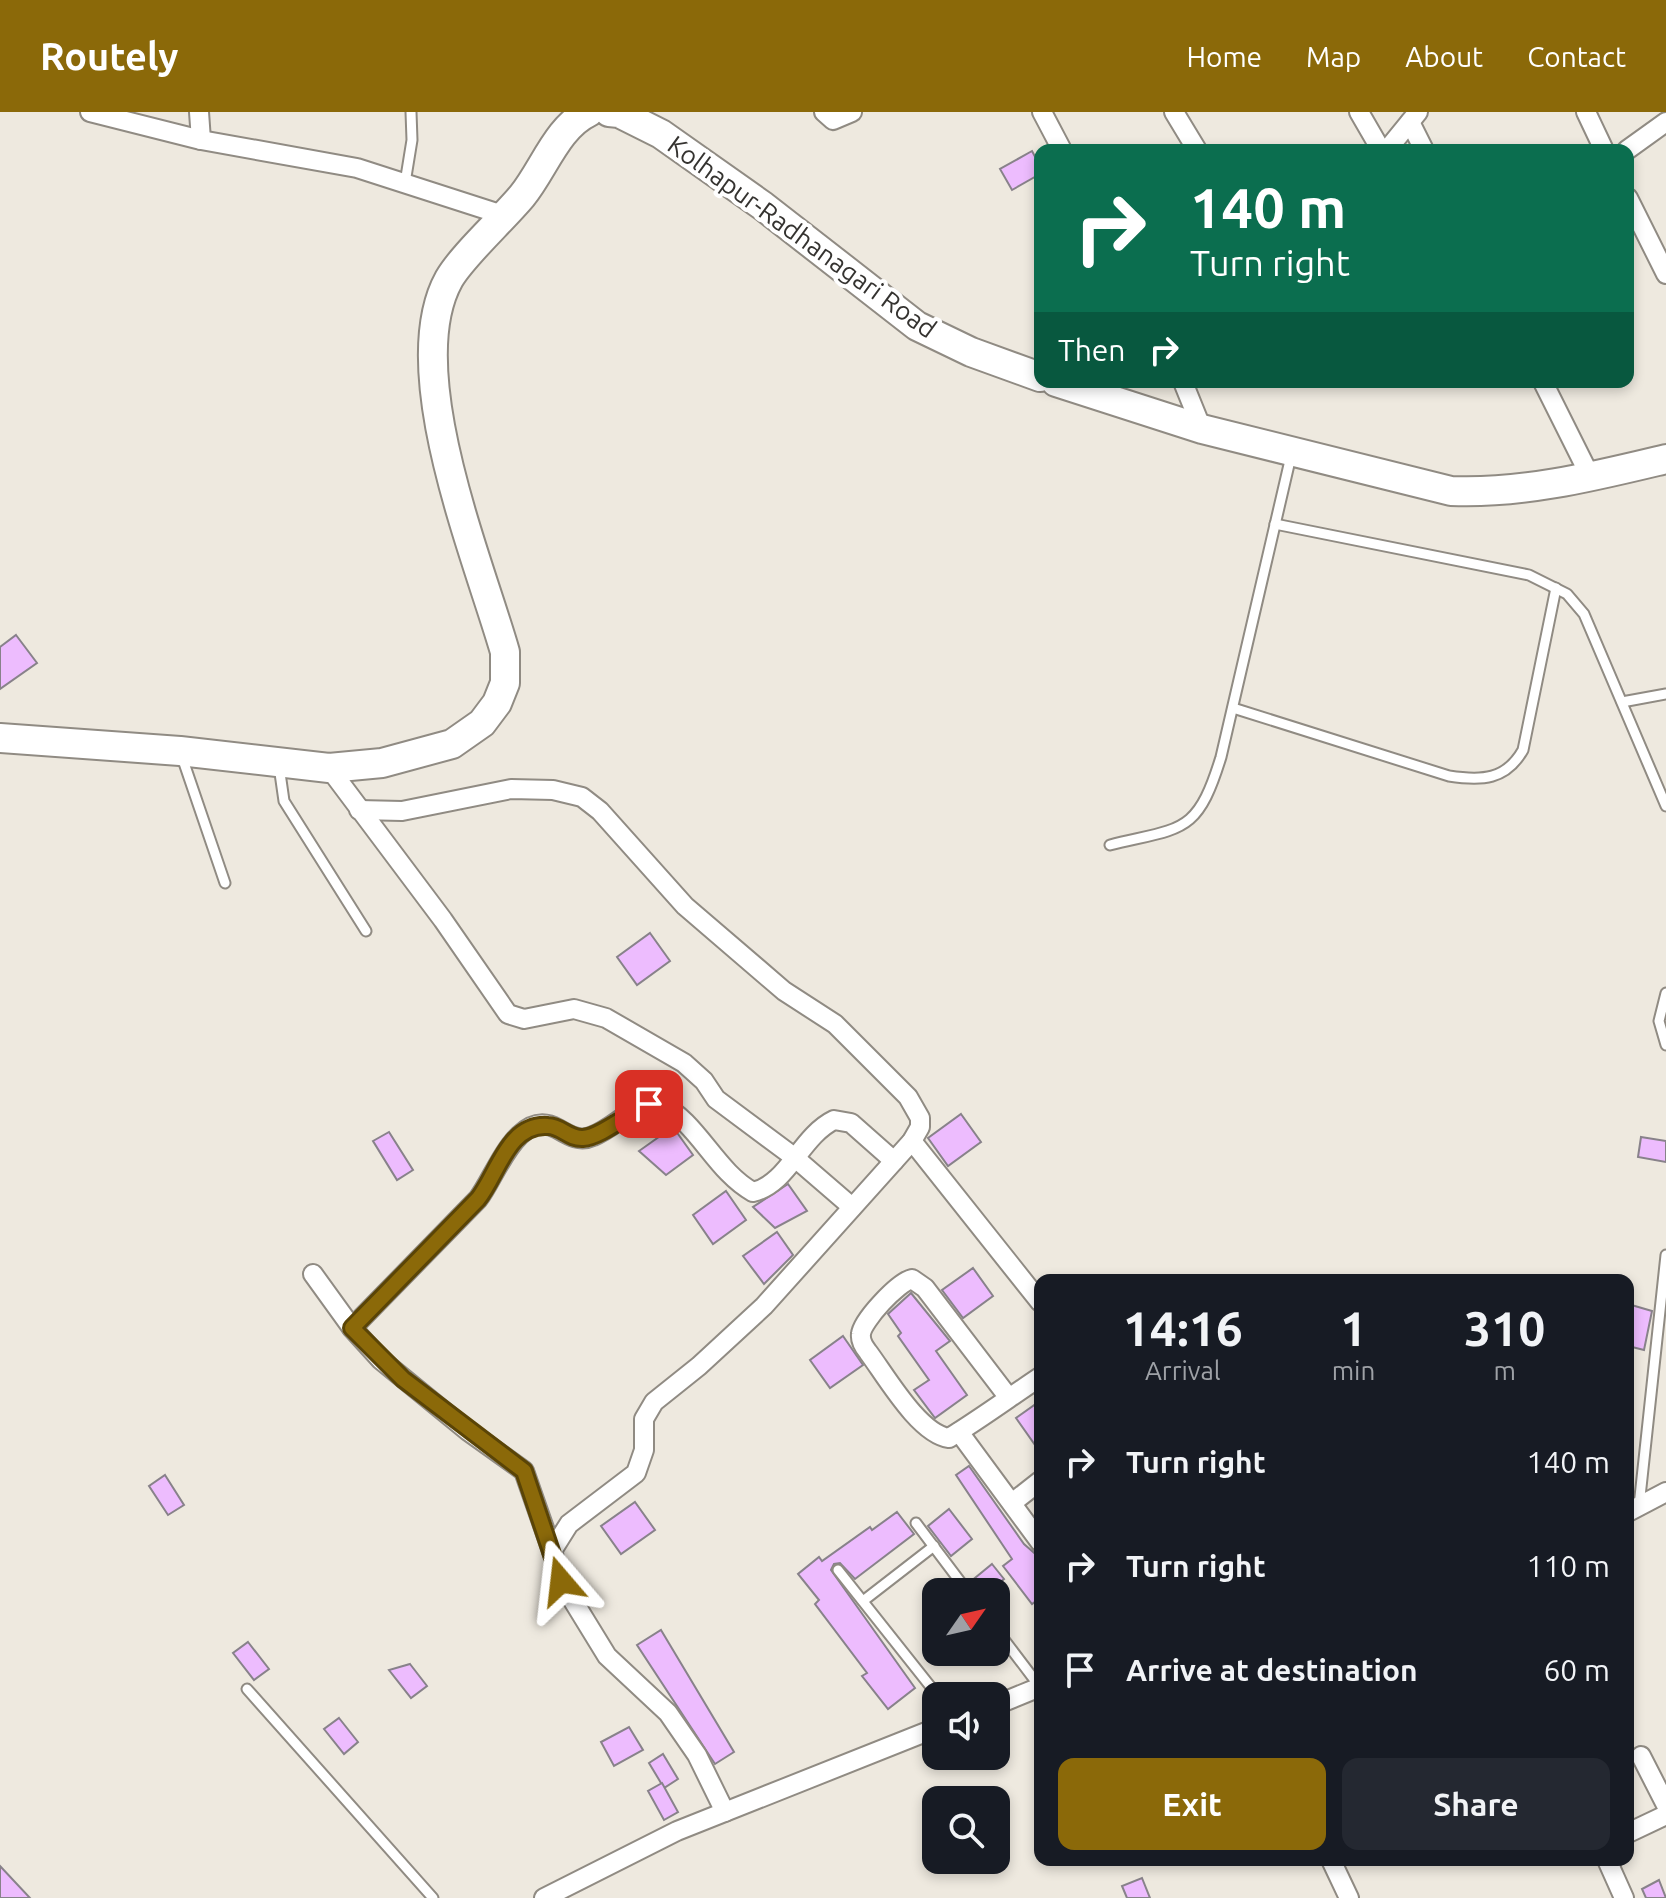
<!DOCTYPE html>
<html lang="en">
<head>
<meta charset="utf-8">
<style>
  :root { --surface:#171b24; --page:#242831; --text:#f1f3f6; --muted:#9ea1a6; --accent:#8b6909 }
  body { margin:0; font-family:Ubuntu,sans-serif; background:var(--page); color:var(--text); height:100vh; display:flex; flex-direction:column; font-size:30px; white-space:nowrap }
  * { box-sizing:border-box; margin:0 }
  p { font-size:26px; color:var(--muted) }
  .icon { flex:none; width:44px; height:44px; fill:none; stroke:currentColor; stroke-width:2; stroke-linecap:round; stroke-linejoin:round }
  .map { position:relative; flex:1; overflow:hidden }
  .details { position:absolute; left:1034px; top:1162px; width:600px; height:592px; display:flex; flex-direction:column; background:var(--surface); border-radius:16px; box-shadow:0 4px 12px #0003 }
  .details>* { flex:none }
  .top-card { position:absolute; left:1034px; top:32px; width:600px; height:244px; border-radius:16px; box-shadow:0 4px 12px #0003; background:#0b6e4f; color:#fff; overflow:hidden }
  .needle { width:52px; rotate:56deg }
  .fabs { position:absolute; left:922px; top:1466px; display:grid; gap:16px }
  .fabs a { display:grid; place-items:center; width:88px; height:88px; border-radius:16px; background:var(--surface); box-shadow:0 4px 12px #0003; font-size:40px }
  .pin { position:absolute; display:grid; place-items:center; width:68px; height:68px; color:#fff; margin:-34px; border-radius:16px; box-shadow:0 4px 12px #0006 }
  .me { position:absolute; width:88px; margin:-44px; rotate:343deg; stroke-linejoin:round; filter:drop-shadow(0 0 6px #0008) }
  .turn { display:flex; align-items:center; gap:28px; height:168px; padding:0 24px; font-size:36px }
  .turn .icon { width:104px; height:104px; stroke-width:2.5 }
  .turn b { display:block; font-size:56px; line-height:68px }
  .then { display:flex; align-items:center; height:76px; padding:0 24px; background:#0003; gap:16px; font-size:30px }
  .eta { display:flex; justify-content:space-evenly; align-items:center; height:136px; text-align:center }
  .eta b { font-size:48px; font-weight:600; line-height:56px }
  .cta { display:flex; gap:16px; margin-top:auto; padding:16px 24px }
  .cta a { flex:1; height:92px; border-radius:16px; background:var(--accent); color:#fff; font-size:32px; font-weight:600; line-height:92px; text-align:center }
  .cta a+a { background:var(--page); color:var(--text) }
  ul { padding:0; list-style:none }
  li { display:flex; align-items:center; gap:24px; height:104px; padding:0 24px }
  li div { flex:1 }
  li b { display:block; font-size:30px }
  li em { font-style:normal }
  header { display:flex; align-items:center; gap:48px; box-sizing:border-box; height:112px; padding:0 40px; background:var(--accent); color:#fff }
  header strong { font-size:38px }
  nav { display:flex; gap:44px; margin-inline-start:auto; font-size:28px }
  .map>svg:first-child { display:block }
  .building { fill:#edbcfe; stroke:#88828a; stroke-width:2 }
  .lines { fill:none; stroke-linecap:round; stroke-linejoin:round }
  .lane-casing { stroke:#908b83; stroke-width:13 }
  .street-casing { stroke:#908b83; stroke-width:22 }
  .primary-casing { stroke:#908b83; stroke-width:32 }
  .lane { stroke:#fff; stroke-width:9 }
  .street { stroke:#fff; stroke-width:18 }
  .primary { stroke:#fff; stroke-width:28 }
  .route-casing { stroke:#5a4406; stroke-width:20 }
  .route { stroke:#8b6909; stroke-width:14 }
  .labels { text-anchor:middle; stroke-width:8; stroke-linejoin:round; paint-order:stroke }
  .street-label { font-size:26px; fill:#353330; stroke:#fff }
</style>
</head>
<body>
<header>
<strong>Routely</strong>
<nav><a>Home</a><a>Map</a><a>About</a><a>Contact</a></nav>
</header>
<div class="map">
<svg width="1666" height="1786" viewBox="0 0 1666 1786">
  <rect width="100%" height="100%" fill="#eee9df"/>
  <g class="building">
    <path d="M 1032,39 L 1040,54 L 1040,62 L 1012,78 L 1000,57 Z"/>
    <path d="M 16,523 L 37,551 L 0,577 L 0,535 Z"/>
    <path d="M 650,821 L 670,849 L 637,873 L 617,845 Z"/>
    <path d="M 961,1002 L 981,1030 L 948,1054 L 928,1026 Z"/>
    <path d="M 673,1015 L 693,1043 L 666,1063 L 639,1039 Z"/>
    <path d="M 389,1020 L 413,1058 L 397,1068 L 373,1029 Z"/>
    <path d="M 1641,1025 L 1666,1029 L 1666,1050 L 1638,1045 Z"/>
    <path d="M 788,1072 L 807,1099 L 775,1116 L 753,1095 Z"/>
    <path d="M 726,1079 L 746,1108 L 713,1132 L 693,1103 Z"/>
    <path d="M 777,1120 L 793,1143 L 764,1172 L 743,1144 Z"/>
    <path d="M 973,1156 L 993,1184 L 963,1206 L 942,1178 Z"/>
    <path d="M 911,1181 L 950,1229 L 936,1239 L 967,1283 L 935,1306 L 914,1278 L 929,1268 L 898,1224 L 901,1221 L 888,1202 Z"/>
    <path d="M 1628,1192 L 1652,1199 L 1644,1238 L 1628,1234 Z"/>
    <path d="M 843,1224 L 863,1253 L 830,1276 L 810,1248 Z"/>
    <path d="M 1040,1289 L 1040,1340 L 1016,1306 Z"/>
    <path d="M 969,1354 L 1024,1432 L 1040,1446 L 1040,1486 L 1032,1492 L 1003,1454 L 1012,1447 L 956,1363 Z"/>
    <path d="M 165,1363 L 184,1393 L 168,1403 L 149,1374 Z"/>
    <path d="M 635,1390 L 655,1418 L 621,1442 L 601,1414 Z"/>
    <path d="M 949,1397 L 972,1427 L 951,1444 L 928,1414 Z"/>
    <path d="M 897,1400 L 914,1422 L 855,1467 L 840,1451 L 834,1452 L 831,1458 L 915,1576 L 888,1597 L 862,1564 L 867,1561 L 815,1492 L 819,1488 L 798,1462 L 819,1445 L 822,1449 L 870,1415 L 872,1418 Z"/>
    <path d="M 992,1452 L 1004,1467 L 988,1480 L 975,1480 L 970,1470 Z"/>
    <path d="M 661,1518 L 734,1640 L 715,1652 L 637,1533 Z"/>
    <path d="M 248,1530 L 269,1557 L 254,1568 L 233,1541 Z"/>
    <path d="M 410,1552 L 427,1574 L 411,1586 L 389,1558 Z"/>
    <path d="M 339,1606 L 358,1630 L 344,1642 L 324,1617 Z"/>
    <path d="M 629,1615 L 643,1638 L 614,1654 L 601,1630 Z"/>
    <path d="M 663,1642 L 678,1667 L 664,1676 L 649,1651 Z"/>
    <path d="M 662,1671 L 678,1700 L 664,1708 L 648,1679 Z"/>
    <path d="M 0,1754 L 30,1786 L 0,1786 Z"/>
    <path d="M 1142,1766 L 1150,1786 L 1127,1786 L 1122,1774 Z"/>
    <path d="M 1659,1768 L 1666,1786 L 1646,1786 L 1642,1777 Z"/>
  </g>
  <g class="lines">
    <defs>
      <g id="lane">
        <path d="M 405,71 L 412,28 L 411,0"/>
        <path d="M 1275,412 L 1529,463 L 1567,482 L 1584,502 L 1666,694"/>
        <path d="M 1622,590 L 1666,582"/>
        <path d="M 1233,596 L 1449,664 C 1482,669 1506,668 1523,638 L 1556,476"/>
        <path d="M 182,645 L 225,771"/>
        <path d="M 279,654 L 284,689 L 366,819"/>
        <path d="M 1110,733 C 1183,715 1197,723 1221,645 L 1291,344"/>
        <path d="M 1666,881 L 1659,909 L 1666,933"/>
        <path d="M 1639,1394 L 1666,1143"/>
        <path d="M 916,1411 L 968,1480"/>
        <path d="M 838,1458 L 938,1584"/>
        <path d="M 863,1489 L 934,1434"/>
        <path d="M 996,1517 L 1040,1575"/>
        <path d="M 247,1577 L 433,1786"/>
      </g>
      <g id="street">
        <path d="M 90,0 L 201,28 L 357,56 L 506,104"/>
        <path d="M 199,0 L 201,28"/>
        <path d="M 824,0 L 833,8 L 852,0"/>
        <path d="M 1042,0 L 1062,38"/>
        <path d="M 1174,0 L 1197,38"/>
        <path d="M 1359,0 L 1381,38"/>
        <path d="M 1586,0 L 1604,38"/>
        <path d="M 1410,10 L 1424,38"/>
        <path d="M 1387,38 L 1418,0"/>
        <path d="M 1627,38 L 1666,10"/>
        <path d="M 1628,86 L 1666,162"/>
        <path d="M 1183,270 L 1202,317"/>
        <path d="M 1543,270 L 1590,364"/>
        <path d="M 329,656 L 443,808 L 508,902 L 524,907 L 574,897 L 606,906 L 684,951 L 704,969 L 716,987 L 794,1045 L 852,1095"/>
        <path d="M 359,698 L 402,699 L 511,677 L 553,678 L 582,685 L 600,699 L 685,794 L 784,879 L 835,912 L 908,985 L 920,1006 L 920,1015 L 912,1029 L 764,1194 L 699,1254 L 654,1290 L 644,1307 L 644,1338 L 636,1361 L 569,1412 L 552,1439 L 561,1469 L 607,1544 L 668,1601 L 697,1643 L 725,1700"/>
        <path d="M 912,1029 L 1040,1190"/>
        <path d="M 313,1162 L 352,1216 L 381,1248 L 468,1319 L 524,1359 L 552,1439"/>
        <path d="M 352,1216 L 478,1087 C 496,1064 518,994 558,1017 C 570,1024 580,1030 593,1024 C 617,1014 633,992 659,991 C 698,1010 715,1059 753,1080 C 788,1072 801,1024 834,1008 L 851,1011 L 894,1049"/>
        <path d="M 1009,1286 L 925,1176 L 912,1167 C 898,1170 862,1209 861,1222 C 860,1229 864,1235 868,1240 C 886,1264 919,1322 949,1326 C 980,1307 1010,1285 1040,1265"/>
        <path d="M 959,1320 L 1040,1430"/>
        <path d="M 1012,1391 L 1040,1369"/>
        <path d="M 1628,1400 L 1666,1380"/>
        <path d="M 996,1593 L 1040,1575"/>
        <path d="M 1641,1644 L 1666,1693"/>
        <path d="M 1628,1721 L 1666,1703"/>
        <path d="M 1331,1748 L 1349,1786"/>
        <path d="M 1607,1748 L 1624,1786"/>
        <path d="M 544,1786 L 677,1719 L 936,1616"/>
      </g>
      <g id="primary">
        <path d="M 609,0 L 619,1 L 661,22 L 763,94 L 917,214 L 971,240 L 1040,265"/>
        <path d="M 1056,270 L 1202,317 L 1451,379 C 1524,382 1595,364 1666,347"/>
        <path d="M 0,626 L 180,639 L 329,656 L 382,651 L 452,632 L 482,611 L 497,591 L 505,571 L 505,540 C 478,446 399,257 449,167 C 463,143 502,108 522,84 C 544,57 557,15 589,0"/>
      </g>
    </defs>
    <use href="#lane" class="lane-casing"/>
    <use href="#street" class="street-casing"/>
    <use href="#primary" class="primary-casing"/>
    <use href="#lane" class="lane"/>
    <use href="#street" class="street"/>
    <use href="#primary" class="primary"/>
  </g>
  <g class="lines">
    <defs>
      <path id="route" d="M 561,1469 L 524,1359 L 403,1267 L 352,1216 L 478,1087 C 498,1062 508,1011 548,1014 C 561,1014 569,1027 583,1026 C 601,1025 630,1000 649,992"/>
    </defs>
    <use href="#route" class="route-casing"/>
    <use href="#route" class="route"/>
  </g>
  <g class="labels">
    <g class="street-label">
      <text transform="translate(802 125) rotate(36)" y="9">Kolhapur-Radhanagari Road</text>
    </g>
  </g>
</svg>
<div class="fabs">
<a><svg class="needle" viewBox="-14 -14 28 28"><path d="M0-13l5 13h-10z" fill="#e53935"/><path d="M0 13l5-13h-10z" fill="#9ea1a6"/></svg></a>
<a><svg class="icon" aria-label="sound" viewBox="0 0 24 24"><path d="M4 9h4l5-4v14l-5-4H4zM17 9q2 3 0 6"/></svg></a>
<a><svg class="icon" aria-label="search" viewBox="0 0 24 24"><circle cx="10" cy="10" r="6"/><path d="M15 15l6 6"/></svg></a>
</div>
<div class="pin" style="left:649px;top:992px;background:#d93025"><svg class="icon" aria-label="arrive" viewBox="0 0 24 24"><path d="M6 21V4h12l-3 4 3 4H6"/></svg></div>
<svg class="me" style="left:561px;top:1469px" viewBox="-20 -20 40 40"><path d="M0-17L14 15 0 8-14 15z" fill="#8b6909" stroke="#fff" stroke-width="4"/></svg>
<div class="top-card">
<div class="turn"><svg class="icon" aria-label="right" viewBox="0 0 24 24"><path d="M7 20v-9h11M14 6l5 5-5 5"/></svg><div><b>140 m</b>Turn right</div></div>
<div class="then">Then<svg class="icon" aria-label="right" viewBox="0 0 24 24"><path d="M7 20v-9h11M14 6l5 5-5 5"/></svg></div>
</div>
<section class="details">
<div class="eta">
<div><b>14:16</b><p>Arrival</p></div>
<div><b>1</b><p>min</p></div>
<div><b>310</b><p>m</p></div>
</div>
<ul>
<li><svg class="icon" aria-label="right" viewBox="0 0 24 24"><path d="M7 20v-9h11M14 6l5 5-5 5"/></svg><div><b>Turn right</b></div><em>140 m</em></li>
<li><svg class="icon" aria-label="right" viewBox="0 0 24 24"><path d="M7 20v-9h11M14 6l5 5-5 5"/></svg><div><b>Turn right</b></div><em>110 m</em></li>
<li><svg class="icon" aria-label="arrive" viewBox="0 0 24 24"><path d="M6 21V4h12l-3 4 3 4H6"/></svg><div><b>Arrive at destination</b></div><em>60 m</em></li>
</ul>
<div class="cta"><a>Exit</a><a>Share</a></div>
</section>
</div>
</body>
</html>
